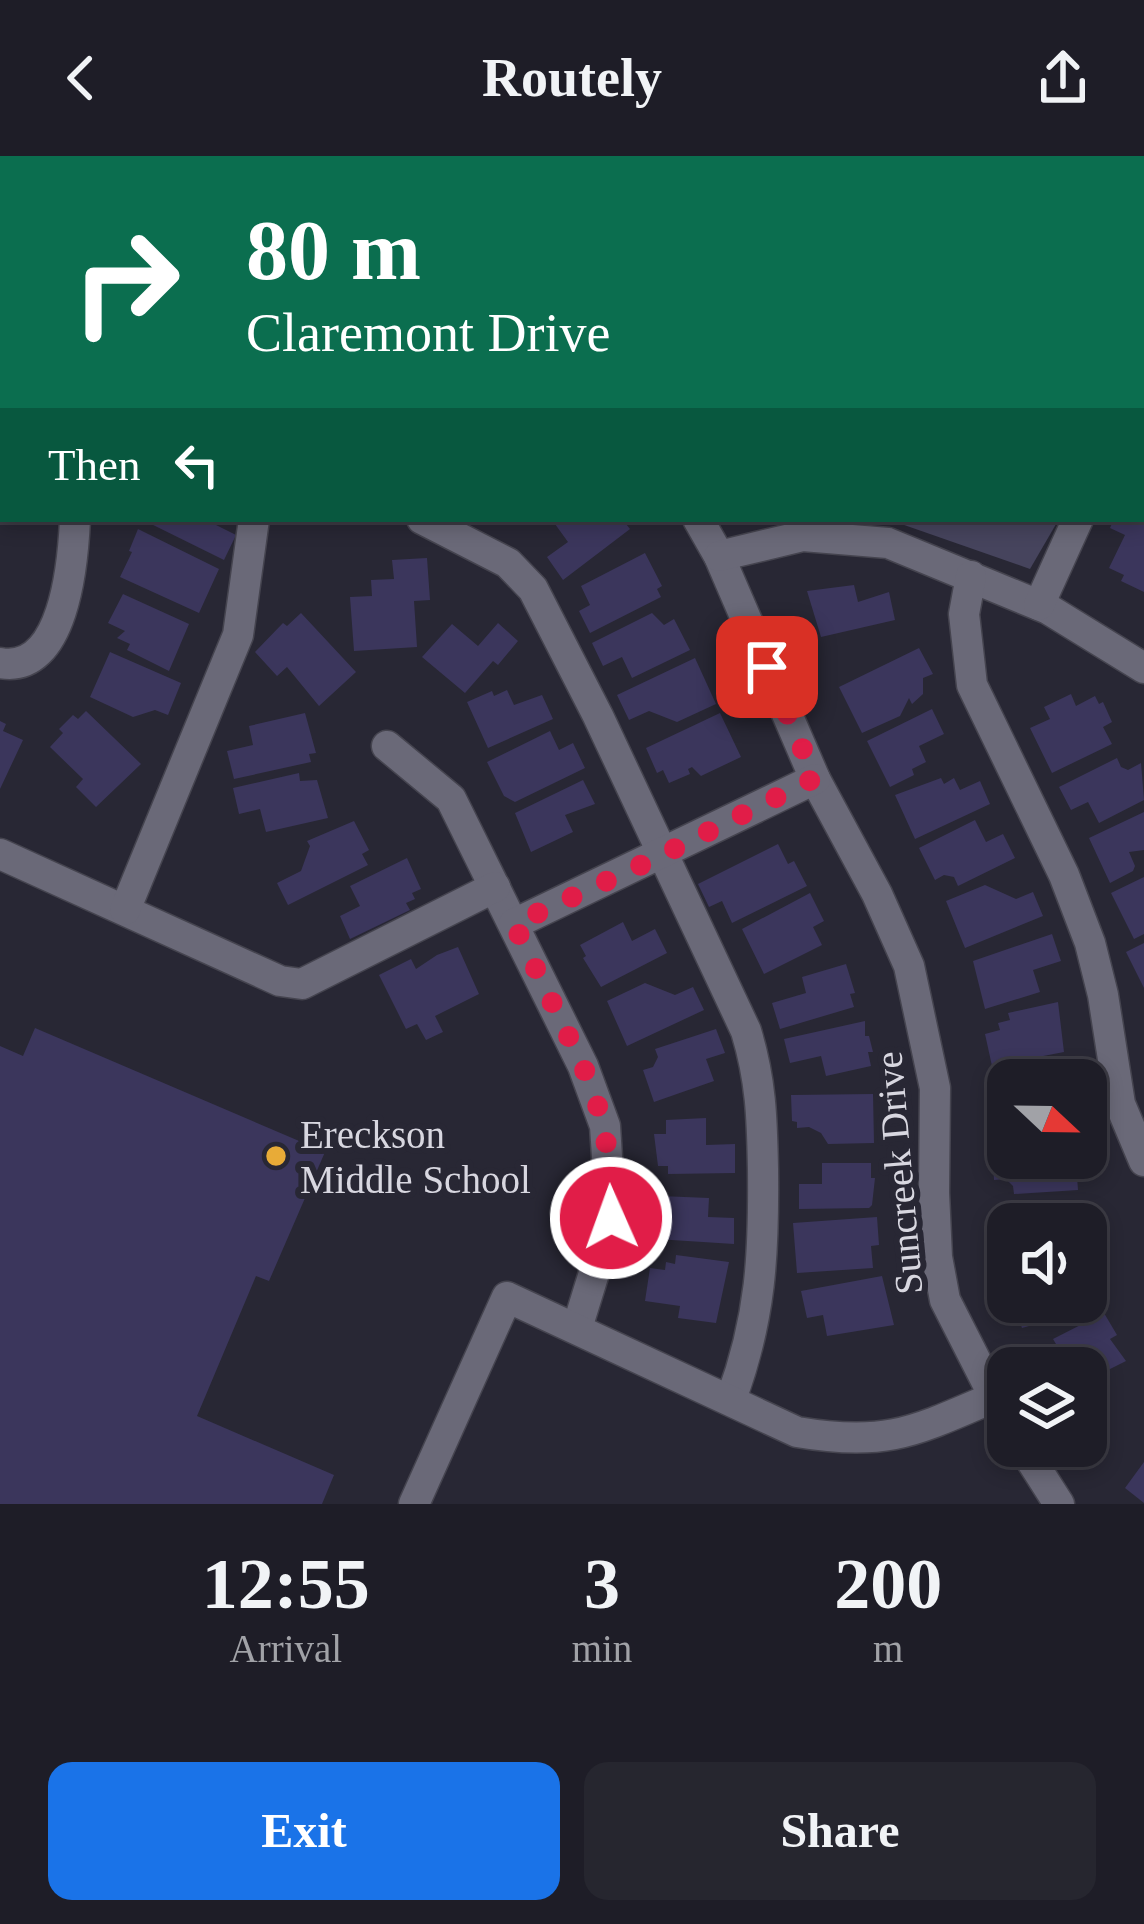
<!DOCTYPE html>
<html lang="en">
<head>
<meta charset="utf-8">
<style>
  :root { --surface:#1e1d27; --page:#26262f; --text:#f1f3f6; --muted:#a1a2a7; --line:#3c3b44; --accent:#1a73e8 }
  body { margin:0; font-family:Georgia,serif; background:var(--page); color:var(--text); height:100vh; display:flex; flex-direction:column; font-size:45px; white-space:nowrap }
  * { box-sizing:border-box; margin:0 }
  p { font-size:39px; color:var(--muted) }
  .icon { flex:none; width:66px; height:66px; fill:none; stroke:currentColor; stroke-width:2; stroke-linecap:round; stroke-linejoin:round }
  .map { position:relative; height:1348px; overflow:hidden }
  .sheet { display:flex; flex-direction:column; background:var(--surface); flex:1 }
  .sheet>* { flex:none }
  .guide { position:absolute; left:0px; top:0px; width:1146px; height:366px; box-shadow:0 6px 18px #0003,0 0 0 3px var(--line); background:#0b6e4f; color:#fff; overflow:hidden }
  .needle { width:78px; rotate:112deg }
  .buttons { position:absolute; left:987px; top:903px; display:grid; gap:24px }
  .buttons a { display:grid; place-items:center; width:120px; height:120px; border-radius:24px; background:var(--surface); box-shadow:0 6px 18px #0003,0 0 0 3px var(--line); font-size:60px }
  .pin { position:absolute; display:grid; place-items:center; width:102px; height:102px; color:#fff; margin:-51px; border-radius:24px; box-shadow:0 6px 18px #0006 }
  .me { position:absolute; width:132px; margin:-66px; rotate:358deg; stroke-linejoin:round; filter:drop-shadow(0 0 9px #0008) }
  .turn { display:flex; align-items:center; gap:42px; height:252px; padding:0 48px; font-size:54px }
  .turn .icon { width:156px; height:156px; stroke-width:2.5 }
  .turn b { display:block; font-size:84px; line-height:102px }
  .then { display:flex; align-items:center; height:114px; padding:0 48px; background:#0003; gap:24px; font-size:45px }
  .eta { display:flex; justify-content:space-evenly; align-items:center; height:204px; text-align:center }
  .eta b { font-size:72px; font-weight:700; line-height:84px }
  .cta { display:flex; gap:24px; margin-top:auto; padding:24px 48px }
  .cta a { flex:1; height:138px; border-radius:24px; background:var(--accent); color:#fff; font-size:48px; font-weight:700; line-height:138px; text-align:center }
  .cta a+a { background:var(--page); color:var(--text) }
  header { display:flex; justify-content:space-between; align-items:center; height:156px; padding:0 48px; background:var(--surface); font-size:54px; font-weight:700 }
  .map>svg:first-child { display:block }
  .green { fill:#46445d }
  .building { fill:#3b365c }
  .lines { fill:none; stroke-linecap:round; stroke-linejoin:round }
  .minor-casing { stroke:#45444f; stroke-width:33 }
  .path { stroke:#696873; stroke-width:4.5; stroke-dasharray:6 9; stroke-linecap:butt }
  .minor { stroke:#6a6978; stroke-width:30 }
  .route { stroke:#e11d48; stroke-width:21; stroke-dasharray:0 37.8 }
  .poi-dot { fill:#e8ab37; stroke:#282734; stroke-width:4.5 }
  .labels { text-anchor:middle; stroke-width:12; stroke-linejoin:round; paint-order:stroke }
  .poi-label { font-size:39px; fill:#d8d7e0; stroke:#282734; text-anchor:start }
  .street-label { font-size:39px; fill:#d8d7e0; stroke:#282734 }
</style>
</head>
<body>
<header><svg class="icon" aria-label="back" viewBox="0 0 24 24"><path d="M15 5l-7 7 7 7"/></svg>Routely<svg class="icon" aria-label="share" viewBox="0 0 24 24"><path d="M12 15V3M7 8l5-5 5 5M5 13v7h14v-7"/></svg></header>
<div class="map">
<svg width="1144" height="1348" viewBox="0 0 1144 1348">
  <rect width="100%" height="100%" fill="#282734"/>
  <g class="green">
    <path d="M 140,0 L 1144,0 L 1144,213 L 1143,3 Z"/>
    <path d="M 887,363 L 1059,363 L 1030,413 Z"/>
  </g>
  <g class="building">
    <path d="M 141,363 L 204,363 L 236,379 L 224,404 Z"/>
    <path d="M 561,363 L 622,363 L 630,373 L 563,424 L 547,401 L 568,386 L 555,368 Z"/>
    <path d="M 1114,363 L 1144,363 L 1144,436 L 1121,425 L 1124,419 L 1109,412 L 1125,379 L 1110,372 Z"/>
    <path d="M 138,373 L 219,413 L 199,457 L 120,421 L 132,396 L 129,395 Z"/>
    <path d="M 645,397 L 662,430 L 657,433 L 661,441 L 590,477 L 579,455 L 590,449 L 581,430 Z"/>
    <path d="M 427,402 L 430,444 L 414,445 L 417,491 L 354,495 L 350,441 L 372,440 L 371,424 L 394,423 L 392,404 Z"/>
    <path d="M 854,429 L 858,446 L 889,436 L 895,464 L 821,481 L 807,435 Z"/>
    <path d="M 123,438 L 189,468 L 169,515 L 127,494 L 130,488 L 117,482 L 125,475 L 108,467 Z"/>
    <path d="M 301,457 L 356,516 L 319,550 L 287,511 L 277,520 L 255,496 L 283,467 L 287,470 Z"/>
    <path d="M 652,457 L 664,469 L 674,463 L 690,494 L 632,522 L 622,501 L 603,510 L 592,487 Z"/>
    <path d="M 498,467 L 518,485 L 498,509 L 493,505 L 465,537 L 422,501 L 452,468 L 478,490 Z"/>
    <path d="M 919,492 L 933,518 L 923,522 L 923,538 L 912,548 L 909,542 L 900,560 L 862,577 L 839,531 Z"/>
    <path d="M 110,496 L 181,527 L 168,559 L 155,554 L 133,561 L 90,541 Z"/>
    <path d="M 695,502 L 716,548 L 677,566 L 649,555 L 629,564 L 617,539 Z"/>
    <path d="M 507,534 L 514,549 L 542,539 L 553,563 L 488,592 L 467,546 L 492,535 L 494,540 Z"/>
    <path d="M 1071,538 L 1076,550 L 1095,540 L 1099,548 L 1103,546 L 1112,566 L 1103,571 L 1112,588 L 1052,617 L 1030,572 L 1050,563 L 1044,551 Z"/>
    <path d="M 932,553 L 944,578 L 919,590 L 926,606 L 912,613 L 914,619 L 890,631 L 867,585 Z"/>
    <path d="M 86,555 L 141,608 L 96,651 L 76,631 L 83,623 L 50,591 L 63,577 L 59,573 L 73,559 L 78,563 Z"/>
    <path d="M 305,557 L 316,597 L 309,598 L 311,606 L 234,623 L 227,595 L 253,589 L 249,570 Z"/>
    <path d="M 720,557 L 741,601 L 701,620 L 692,611 L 688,613 L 690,618 L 669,627 L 663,614 L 657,617 L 646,592 Z"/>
    <path d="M 0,565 L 6,568 L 3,575 L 23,584 L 0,633 Z"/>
    <path d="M 550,575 L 559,594 L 573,587 L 585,612 L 515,646 L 504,640 L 487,606 Z"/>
    <path d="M 1117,602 L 1121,611 L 1128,614 L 1141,607 L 1144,644 L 1099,667 L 1088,646 L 1071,654 L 1059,631 Z"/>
    <path d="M 299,617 L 300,625 L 317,624 L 328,662 L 266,676 L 260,653 L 239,658 L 233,632 Z"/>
    <path d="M 941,622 L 944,628 L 954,622 L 960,634 L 980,625 L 990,648 L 915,683 L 895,639 Z"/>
    <path d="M 583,624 L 595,648 L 565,659 L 573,676 L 531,696 L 515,657 Z"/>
    <path d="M 1144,656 L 1144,694 L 1129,696 L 1135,710 L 1133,715 L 1110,727 L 1089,682 Z"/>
    <path d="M 975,664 L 986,686 L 1003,678 L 1015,702 L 958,730 L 954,721 L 944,719 L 935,724 L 919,692 Z"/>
    <path d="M 354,665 L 369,694 L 362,698 L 368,709 L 288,749 L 277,727 L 301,715 L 310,690 L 307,685 Z"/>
    <path d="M 778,688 L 788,708 L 794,705 L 807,730 L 732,767 L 722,745 L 709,751 L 698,728 Z"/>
    <path d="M 407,702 L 421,733 L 412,737 L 415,743 L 406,747 L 410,754 L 350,783 L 340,760 L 360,750 L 350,730 Z"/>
    <path d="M 1144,721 L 1144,778 L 1134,783 L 1111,737 Z"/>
    <path d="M 985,729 L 1016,743 L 1033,736 L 1043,760 L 965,792 L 946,745 Z"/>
    <path d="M 810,737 L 824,765 L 813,771 L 822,789 L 764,818 L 742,773 Z"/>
    <path d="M 623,766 L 632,785 L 655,773 L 667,797 L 601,831 L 583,802 L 586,800 L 580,789 Z"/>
    <path d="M 1052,778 L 1061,805 L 1033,814 L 1040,836 L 985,853 L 973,805 Z"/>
    <path d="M 1144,787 L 1144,832 L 1126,796 Z"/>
    <path d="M 458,791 L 479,838 L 435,860 L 443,876 L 426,884 L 417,868 L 406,873 L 379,819 L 411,803 L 416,813 L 437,799 Z"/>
    <path d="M 846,808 L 855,837 L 850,838 L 854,851 L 780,873 L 772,847 L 806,837 L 802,821 Z"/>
    <path d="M 645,827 L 675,839 L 693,831 L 704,854 L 627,890 L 607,845 Z"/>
    <path d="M 1058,846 L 1064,896 L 992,910 L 985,878 L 1000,874 L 998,867 L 1010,864 L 1008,857 Z"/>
    <path d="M 865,865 L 865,880 L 869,880 L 873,896 L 868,896 L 871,910 L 826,920 L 821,900 L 790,907 L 784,883 Z"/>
    <path d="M 35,872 L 325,996 L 269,1125 L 256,1120 L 197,1260 L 334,1319 L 322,1348 L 0,1348 L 0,890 L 23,900 Z"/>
    <path d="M 716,873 L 725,897 L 706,903 L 714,925 L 654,946 L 643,914 L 653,911 L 658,901 L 655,893 Z"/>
    <path d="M 992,921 L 1008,921 L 1008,970 L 993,970 Z"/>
    <path d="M 873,938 L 874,987 L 828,988 L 821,977 L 809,971 L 797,972 L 797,966 L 792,965 L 791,939 Z"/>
    <path d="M 706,962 L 706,989 L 735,988 L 735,1017 L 668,1018 L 668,1010 L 658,1010 L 654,978 L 666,978 L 666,964 Z"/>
    <path d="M 1008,987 L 1008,1002 L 1057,1002 L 1057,1008 L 1076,1007 L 1078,1034 L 1014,1038 L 1013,1030 L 1006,1023 L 994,1024 L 992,989 Z"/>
    <path d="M 822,1007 L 871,1007 L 871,1022 L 875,1022 L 872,1049 L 869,1052 L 799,1053 L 799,1028 L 822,1028 Z"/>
    <path d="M 660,1040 L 709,1042 L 708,1061 L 734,1062 L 734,1088 L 656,1083 L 661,1073 L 656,1070 Z"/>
    <path d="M 1076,1045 L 1080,1068 L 1008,1068 L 1008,1104 L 1002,1105 L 995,1057 Z"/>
    <path d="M 877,1061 L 879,1089 L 871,1090 L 873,1112 L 797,1117 L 793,1067 Z"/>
    <path d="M 676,1099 L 729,1106 L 716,1167 L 678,1162 L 680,1150 L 645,1145 L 650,1112 L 665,1114 L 666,1106 L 675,1108 Z"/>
    <path d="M 1087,1108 L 1099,1148 L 1042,1162 L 1043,1166 L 1022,1172 L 1013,1146 L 1086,1146 Z"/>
    <path d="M 882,1120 L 894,1169 L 827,1180 L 823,1159 L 807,1162 L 801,1135 Z"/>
    <path d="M 1104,1157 L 1117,1179 L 1110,1183 L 1126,1205 L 1086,1225 L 1086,1212 L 1042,1212 L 1055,1205 L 1051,1198 L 1059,1193 L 1053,1183 Z"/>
    <path d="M 1144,1306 L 1144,1347 L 1125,1332 Z"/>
  </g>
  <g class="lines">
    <defs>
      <g id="minor">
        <path d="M 67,0 L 73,3"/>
        <path d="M 1143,250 L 1144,249"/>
        <path d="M 1143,308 L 1144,308"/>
        <path d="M 422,363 L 508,407 L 533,433 L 598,560 L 746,875 C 761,924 762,962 763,1013 C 764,1098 761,1162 731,1243"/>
        <path d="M 698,363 L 719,400 L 815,623 L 877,738 L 909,810 L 935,932 L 934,1037 L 937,1101 L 945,1144 L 1008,1268"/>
        <path d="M 719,400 L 803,380 L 888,387 L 1048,453 L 1144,512"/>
        <path d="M 971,420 L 964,458 L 972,529 L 1064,719 L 1090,787 L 1103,839 L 1120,948 L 1144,1005"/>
        <path d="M 1039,449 L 1078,363"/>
        <path d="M 0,507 C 64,519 73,407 75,363"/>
        <path d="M 387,590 L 451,643 L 583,910 L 605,970 L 611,1062 L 577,1172"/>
        <path d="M 0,698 L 280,825 L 302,828 L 495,731"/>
        <path d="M 125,754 L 238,479 L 254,363"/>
        <path d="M 514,768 L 815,623"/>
        <path d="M 1022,1290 L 1059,1348"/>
        <path d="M 414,1348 L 507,1141 L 797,1276 C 885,1291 913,1276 992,1242"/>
      </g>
    </defs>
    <use href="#minor" class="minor-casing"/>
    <path class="path" d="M 156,0 L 162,3"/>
    <use href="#minor" class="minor"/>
  </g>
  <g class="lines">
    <path class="route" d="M 611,1062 L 605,970 L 583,910 L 514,768 L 652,704 L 815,622 L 767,511"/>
  </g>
  <circle class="poi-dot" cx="276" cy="1000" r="12"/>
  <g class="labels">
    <g class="poi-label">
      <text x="300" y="992">Ereckson<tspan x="300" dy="45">Middle School</tspan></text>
    </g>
    <g class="street-label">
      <text transform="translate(898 1017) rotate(-95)" y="14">Suncreek Drive</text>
    </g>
  </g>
</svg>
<div class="buttons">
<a><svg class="needle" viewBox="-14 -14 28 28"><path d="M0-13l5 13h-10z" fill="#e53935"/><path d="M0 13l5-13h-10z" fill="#a1a2a7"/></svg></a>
<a><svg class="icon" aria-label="sound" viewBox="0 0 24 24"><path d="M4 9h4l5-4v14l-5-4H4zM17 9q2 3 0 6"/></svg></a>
<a><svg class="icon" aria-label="layers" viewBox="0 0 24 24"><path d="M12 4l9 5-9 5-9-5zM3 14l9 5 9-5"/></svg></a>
</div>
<div class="pin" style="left:767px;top:511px;background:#d93025"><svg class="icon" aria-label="arrive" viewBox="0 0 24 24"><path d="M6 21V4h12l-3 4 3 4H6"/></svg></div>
<svg class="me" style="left:611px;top:1062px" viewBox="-20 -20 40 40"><circle r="17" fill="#e11d48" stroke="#fff" stroke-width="3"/><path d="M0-11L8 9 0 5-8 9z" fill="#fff"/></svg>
<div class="guide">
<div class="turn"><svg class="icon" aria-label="right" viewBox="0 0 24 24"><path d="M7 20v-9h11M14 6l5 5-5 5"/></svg><div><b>80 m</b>Claremont Drive</div></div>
<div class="then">Then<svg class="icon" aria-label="left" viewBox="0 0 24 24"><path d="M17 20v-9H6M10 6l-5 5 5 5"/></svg></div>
</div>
</div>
<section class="sheet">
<div class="eta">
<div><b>12:55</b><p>Arrival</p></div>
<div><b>3</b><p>min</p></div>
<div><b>200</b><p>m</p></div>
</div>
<div class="cta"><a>Exit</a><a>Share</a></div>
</section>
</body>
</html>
